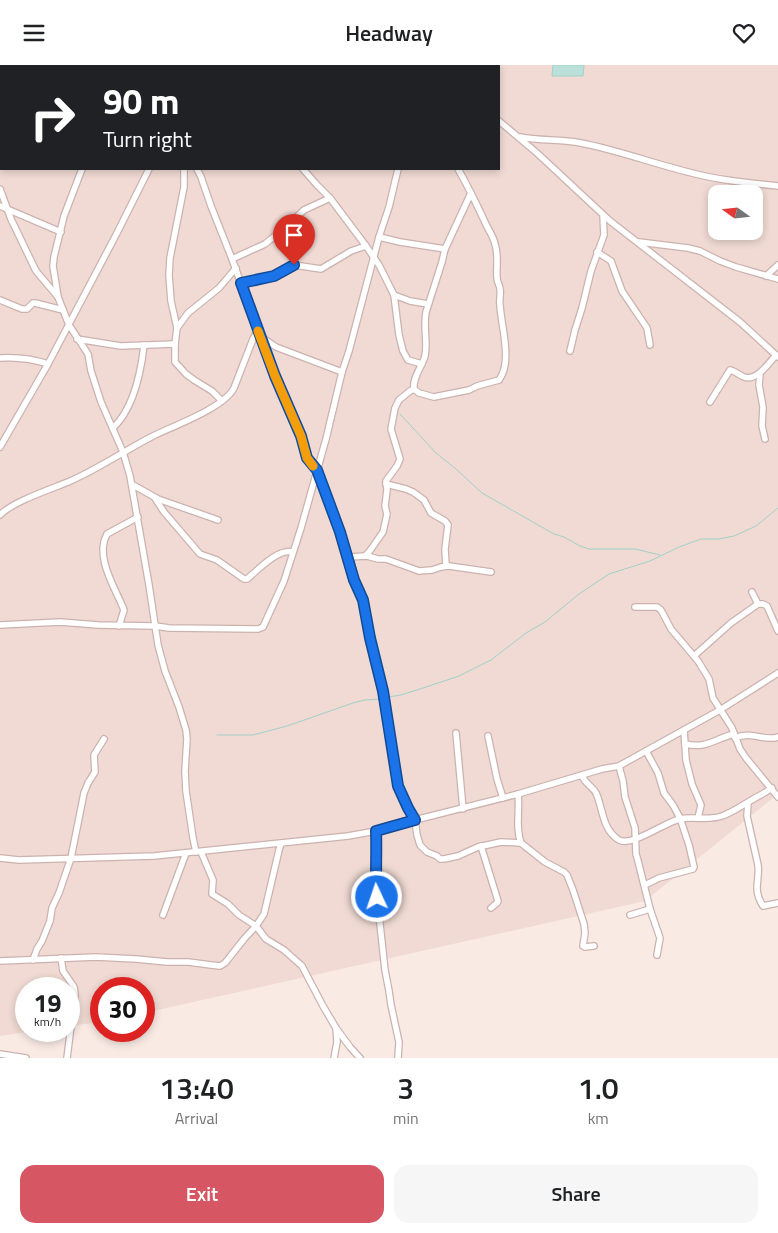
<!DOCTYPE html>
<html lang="en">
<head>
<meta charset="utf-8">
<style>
  :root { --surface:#fff; --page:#f6f6f6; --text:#202124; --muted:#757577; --accent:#d65664 }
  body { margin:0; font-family:"Titillium Web",sans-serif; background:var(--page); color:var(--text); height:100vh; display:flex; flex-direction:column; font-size:19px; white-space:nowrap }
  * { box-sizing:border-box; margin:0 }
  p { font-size:16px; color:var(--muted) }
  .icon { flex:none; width:28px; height:28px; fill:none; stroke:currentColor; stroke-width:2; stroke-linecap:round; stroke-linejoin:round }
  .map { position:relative; height:993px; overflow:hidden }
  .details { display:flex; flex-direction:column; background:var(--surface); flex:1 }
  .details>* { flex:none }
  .guide { position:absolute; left:0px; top:0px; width:500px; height:105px; box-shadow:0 2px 8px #0003; background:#202124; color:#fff; overflow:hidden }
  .needle { width:32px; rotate:285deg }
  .buttons { position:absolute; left:708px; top:120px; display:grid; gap:10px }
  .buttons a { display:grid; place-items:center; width:55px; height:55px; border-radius:10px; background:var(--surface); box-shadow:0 2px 8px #0003; font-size:25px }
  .speed { position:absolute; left:15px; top:912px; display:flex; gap:10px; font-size:25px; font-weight:700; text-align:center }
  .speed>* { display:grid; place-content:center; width:65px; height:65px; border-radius:50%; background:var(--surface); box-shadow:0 2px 8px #0003; line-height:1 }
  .speed small { font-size:12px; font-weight:400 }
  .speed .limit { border:8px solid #d22; background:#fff; color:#111 }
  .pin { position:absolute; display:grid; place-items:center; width:42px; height:42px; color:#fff; margin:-51px -21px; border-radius:50% 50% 50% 0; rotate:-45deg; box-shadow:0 0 5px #0007 }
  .pin .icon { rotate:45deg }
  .me { position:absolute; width:55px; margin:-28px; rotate:357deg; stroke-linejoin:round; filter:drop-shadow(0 0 4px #0008) }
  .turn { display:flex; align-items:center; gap:18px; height:105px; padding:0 20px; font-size:22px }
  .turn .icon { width:65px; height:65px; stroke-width:2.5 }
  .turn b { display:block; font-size:35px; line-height:42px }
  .eta { display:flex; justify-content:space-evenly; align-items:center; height:85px; text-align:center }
  .eta b { font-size:30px; font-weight:600; line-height:35px }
  .action { display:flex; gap:10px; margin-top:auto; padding:10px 20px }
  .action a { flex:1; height:58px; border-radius:15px; background:var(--accent); color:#fff; font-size:20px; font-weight:600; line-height:58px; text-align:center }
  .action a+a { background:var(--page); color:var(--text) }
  header { display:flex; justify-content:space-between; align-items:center; height:65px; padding:0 20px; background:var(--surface); font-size:22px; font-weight:600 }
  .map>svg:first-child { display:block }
  .residential { fill:#f0dad3; fill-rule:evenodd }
  .grass { fill:#dce5c4 }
  .water { fill:#bbe0d9; stroke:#a2d1c9 }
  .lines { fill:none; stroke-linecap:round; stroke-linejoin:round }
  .stream { stroke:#a2d1c9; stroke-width:1 }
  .minor-casing { stroke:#ccb2af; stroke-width:8 }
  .minor { stroke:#fff; stroke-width:5.5 }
  .route-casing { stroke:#114b97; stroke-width:12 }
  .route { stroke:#1a73e8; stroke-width:9 }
  .slow { stroke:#f59e0b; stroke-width:9 }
</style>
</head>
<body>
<header><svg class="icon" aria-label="menu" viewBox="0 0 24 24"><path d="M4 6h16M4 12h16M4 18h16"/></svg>Headway<svg class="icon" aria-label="heart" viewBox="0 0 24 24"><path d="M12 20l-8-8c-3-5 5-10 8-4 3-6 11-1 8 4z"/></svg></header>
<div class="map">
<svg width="778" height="993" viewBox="0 0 778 993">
  <rect width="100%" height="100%" fill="#f9eae4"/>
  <path class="residential" d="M 0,0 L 778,0 L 778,729 L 645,836 L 144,948 L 144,924 L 101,924 L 101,957 L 69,961 L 69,924 L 26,924 L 26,966 L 34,966 L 0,971 ZM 1,1 L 499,1 L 499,104 L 1,104 ZM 716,129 L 754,129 L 754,166 L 716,166 Z"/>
  <path class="grass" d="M 0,0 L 77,0 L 77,1 L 1,1 L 1,18 L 0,18 Z"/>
  <path class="water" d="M 553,0 L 584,0 L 583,11 L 552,11 Z"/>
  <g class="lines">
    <g class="stream">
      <path d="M 400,349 L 436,388 L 456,404 L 482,428 L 554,469 L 564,472 L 580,481 L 589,484 L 635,484 L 660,490"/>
      <path d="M 388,632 L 401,630 L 423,623 L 459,611 L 491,595 L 526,568 L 545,557 L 579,529 L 609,509 L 650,496 L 679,482 L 701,474 L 719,474 L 734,471 L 756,461 L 778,443"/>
      <path d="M 217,670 L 253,670 L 287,661 L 353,638 L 365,635 L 380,634"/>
    </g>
    <defs>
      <g id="minor">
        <path d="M 222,0 L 223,1"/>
        <path d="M 280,0 L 282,1"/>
        <path d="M 435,0 L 436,1"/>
        <path d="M 122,1 L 123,0"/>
        <path d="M 199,1 L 200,0"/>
        <path d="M 333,1 L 335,0"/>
        <path d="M 417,1 L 417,0"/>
        <path d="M 499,56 L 537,88 L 610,156 L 740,257 L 778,292"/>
        <path d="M 520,72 C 541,76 561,74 581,78 C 617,85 652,98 688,107 C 717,115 748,118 778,121"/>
        <path d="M 184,104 L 184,122 L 170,193 L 169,210 L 171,236 L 177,263 L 175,279 L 175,297 L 186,309 L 194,315 L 212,326 L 222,336"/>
        <path d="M 197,104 L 201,112 L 211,141 L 232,194 L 275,311 L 301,371 L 307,393 L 317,405 L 340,467 L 354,515 L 363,535 L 370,573 L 383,626 L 398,721 L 408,743 L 415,755 L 417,770 L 420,780 L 427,787 L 437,791 L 440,794 L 444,794 L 458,791 L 478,782 L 501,777 L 521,778 L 545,797 L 564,807 L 567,810 L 573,825 L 584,859 L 585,868 L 583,881 L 585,882 L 594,881"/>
        <path d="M 303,104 L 317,120 L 330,133 L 366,181 L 379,200 L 394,230 L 399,270 L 403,286 L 408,295 L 422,299"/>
        <path d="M 0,124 L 11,154 L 36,206 L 58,232 L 69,260 L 88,289 L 91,306 L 101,337 L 123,387 L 130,411 L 149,520 L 158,580 L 165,606 L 179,642 L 186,665 L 187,674 L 185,706 L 186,726 L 193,773 L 196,787"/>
        <path d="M 0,141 L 61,167"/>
        <path d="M 379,172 L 400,177 L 445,184"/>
        <path d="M 639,177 L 688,183 L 700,186 L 720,196 L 736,202 L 778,214"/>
        <path d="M 597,187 L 611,196 L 622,226 L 647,263 L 650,280"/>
        <path d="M 232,194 L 265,179 L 285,163 L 304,145 L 330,133"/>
        <path d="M 766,211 L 778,200"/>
        <path d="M 241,218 L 274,211 L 294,200 L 321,204 L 351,186 L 366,181"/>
        <path d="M 394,230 L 410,236 L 428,239"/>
        <path d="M 58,232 L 53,201 L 54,192 L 64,151 L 82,104"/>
        <path d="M 0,235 L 22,244 L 27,244 L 33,238 L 35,238 L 63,245"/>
        <path d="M 177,263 L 188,248 L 219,223 L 236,203"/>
        <path d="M 260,271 L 276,282 L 342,307"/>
        <path d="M 77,274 L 121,281 L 175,279"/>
        <path d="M 570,286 L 575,265 L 582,243 L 591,206 L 604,170 L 603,150"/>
        <path d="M 0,293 C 16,292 33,294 48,299"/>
        <path d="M 760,309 L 759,320 L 763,342 L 762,361 L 765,374"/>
        <path d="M 414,324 L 419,328 L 434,332 L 469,325 L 477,321 L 499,315 C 513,297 501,261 500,240 C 499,235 501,230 500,224 C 500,221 497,217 497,213 C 496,202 499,191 495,179 C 493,170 487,163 484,155 C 476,138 468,121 458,104"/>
        <path d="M 414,324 C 412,313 422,302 425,291 C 428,277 423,262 426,247 L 442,197 L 445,184 L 471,128"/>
        <path d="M 710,337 L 730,305 C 735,306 739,310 744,312 C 756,317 769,298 776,290"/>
        <path d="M 113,363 C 133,344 141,307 144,280"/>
        <path d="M 0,382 L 48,299 L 117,168 L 149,104"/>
        <path d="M 386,419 L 406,424 L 413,427 L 424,435 L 431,448 L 445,456 L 448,460 L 445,484 L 446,501"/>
        <path d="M 133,420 L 158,434 L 218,455"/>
        <path d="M 155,433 L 164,447 L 200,489 L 217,495 L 244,514 L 247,514 C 258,505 278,483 293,487"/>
        <path d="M 0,450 C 12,437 51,424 68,417 C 98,404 124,386 153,371 C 173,361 224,343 234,323 L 253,274 L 258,265"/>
        <path d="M 365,491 L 369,487 L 383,467 L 387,449 L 385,441 L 387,425 L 386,416 L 397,401 L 400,394 L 391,364 L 395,343 L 399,335 L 410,326 L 414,324"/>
        <path d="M 348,492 L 367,491 L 378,494 L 386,494 L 419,506 L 432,505 L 441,502 L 449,501 L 491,507"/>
        <path d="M 752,527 L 758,539"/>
        <path d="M 635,542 L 657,542 L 661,545 L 671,564 L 698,596 L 709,614 L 713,633 L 732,663 L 740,684 L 746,693 L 778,732"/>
        <path d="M 0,560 L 60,557 L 98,560 L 155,561 L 169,563 L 258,564 L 263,562 L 284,516 L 301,463 L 326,374 L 342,307 L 349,286 L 379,172 L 389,142 L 398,104"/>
        <path d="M 119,561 L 124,545 C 116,524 94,492 107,469 L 138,452"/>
        <path d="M 694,591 L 731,558 L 758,539 L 763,539 L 767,541 L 778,566"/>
        <path d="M 684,665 L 686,695 L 692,719 L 701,740 L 698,753"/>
        <path d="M 456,668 L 463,744"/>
        <path d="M 488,671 L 497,714 L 503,733"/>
        <path d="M 735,673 C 752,665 763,677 778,672"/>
        <path d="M 685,679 C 707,684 714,674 734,669"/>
        <path d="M 619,701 L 623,716 L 625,732 L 635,763 L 636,789 L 638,796 L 650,844 L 660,873 L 657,890"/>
        <path d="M 582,710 C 584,718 592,721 596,728 C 603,743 602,765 619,775 C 632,782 665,757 680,754 C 693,751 708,756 722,751 C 734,747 744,739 755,733 C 761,730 766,727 772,723"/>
        <path d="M 518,729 C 520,746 515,762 521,778"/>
        <path d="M 748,738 L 747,751 L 758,800 C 760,816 752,824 763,841 L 778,838"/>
        <path d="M 376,766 L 377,787 L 375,812 L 377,832 L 385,905 L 389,926 L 391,940 L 399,977 L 398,993"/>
        <path d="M 481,781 L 498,836 L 497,838 L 491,843"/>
        <path d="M 201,787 L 213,815 L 212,829 L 228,839 L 239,850 L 256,861 L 266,874 L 284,885 L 302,901 L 323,941 L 336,963 L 350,982 L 360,993"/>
        <path d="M 0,793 L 19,795 L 154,791 L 348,771 L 376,766 L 415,755 L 518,729 L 602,704 L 619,701 L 720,645 L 778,608"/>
        <path d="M 645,820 L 659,813 L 693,804 L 694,802 L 689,780 L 680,753 L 673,740 L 664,728 L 658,708 L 646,686"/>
        <path d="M 163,850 L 186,788"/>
        <path d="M 630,850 L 650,844"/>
        <path d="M 61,893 L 63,906 L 74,922 L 75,929 L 67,993"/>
        <path d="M 33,895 L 37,884 L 42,876 L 50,856 L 52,843 L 59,828 L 71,793 L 84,728 L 88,718 L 95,707 L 94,690 L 104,674"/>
        <path d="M 0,896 L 96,892 L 136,894 L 167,897 L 188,897 L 211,900 L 220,901 L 225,898 L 244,874 L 256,861 L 264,849 L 279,785 L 281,779"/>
        <path d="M 0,989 L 26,993"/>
        <path d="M 334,993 L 337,977 L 336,963"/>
      </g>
    </defs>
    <use href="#minor" class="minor-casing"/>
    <use href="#minor" class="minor"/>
  </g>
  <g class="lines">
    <defs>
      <path id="route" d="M 294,200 L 274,211 L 241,218 L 275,311 L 301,371 L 307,393 L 317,405 L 340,467 L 354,515 L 363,535 L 370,573 L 383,626 L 398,721 L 408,743 L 415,755 L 376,766 C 377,788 375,810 377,832"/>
    </defs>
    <use href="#route" class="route-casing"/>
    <use href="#route" class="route"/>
    <path class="slow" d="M 258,266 L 275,311 L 301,371 L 307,393 L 313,401"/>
  </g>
</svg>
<div class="buttons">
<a><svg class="needle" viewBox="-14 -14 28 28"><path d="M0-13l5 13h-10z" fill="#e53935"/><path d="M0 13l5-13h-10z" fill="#757577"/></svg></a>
</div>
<div class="speed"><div>19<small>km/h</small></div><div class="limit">30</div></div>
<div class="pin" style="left:294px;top:200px;background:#d93025"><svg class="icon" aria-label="arrive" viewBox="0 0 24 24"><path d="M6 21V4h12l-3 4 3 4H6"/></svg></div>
<svg class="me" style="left:377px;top:832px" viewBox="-20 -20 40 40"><circle r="17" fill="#1a73e8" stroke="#fff" stroke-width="3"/><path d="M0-11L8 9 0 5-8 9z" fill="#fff"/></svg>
<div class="guide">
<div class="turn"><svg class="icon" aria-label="right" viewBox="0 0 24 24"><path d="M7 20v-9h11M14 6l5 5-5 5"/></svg><div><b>90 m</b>Turn right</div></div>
</div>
</div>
<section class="details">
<div class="eta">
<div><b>13:40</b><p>Arrival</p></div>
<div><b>3</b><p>min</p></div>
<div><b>1.0</b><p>km</p></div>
</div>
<div class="action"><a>Exit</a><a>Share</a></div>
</section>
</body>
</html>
